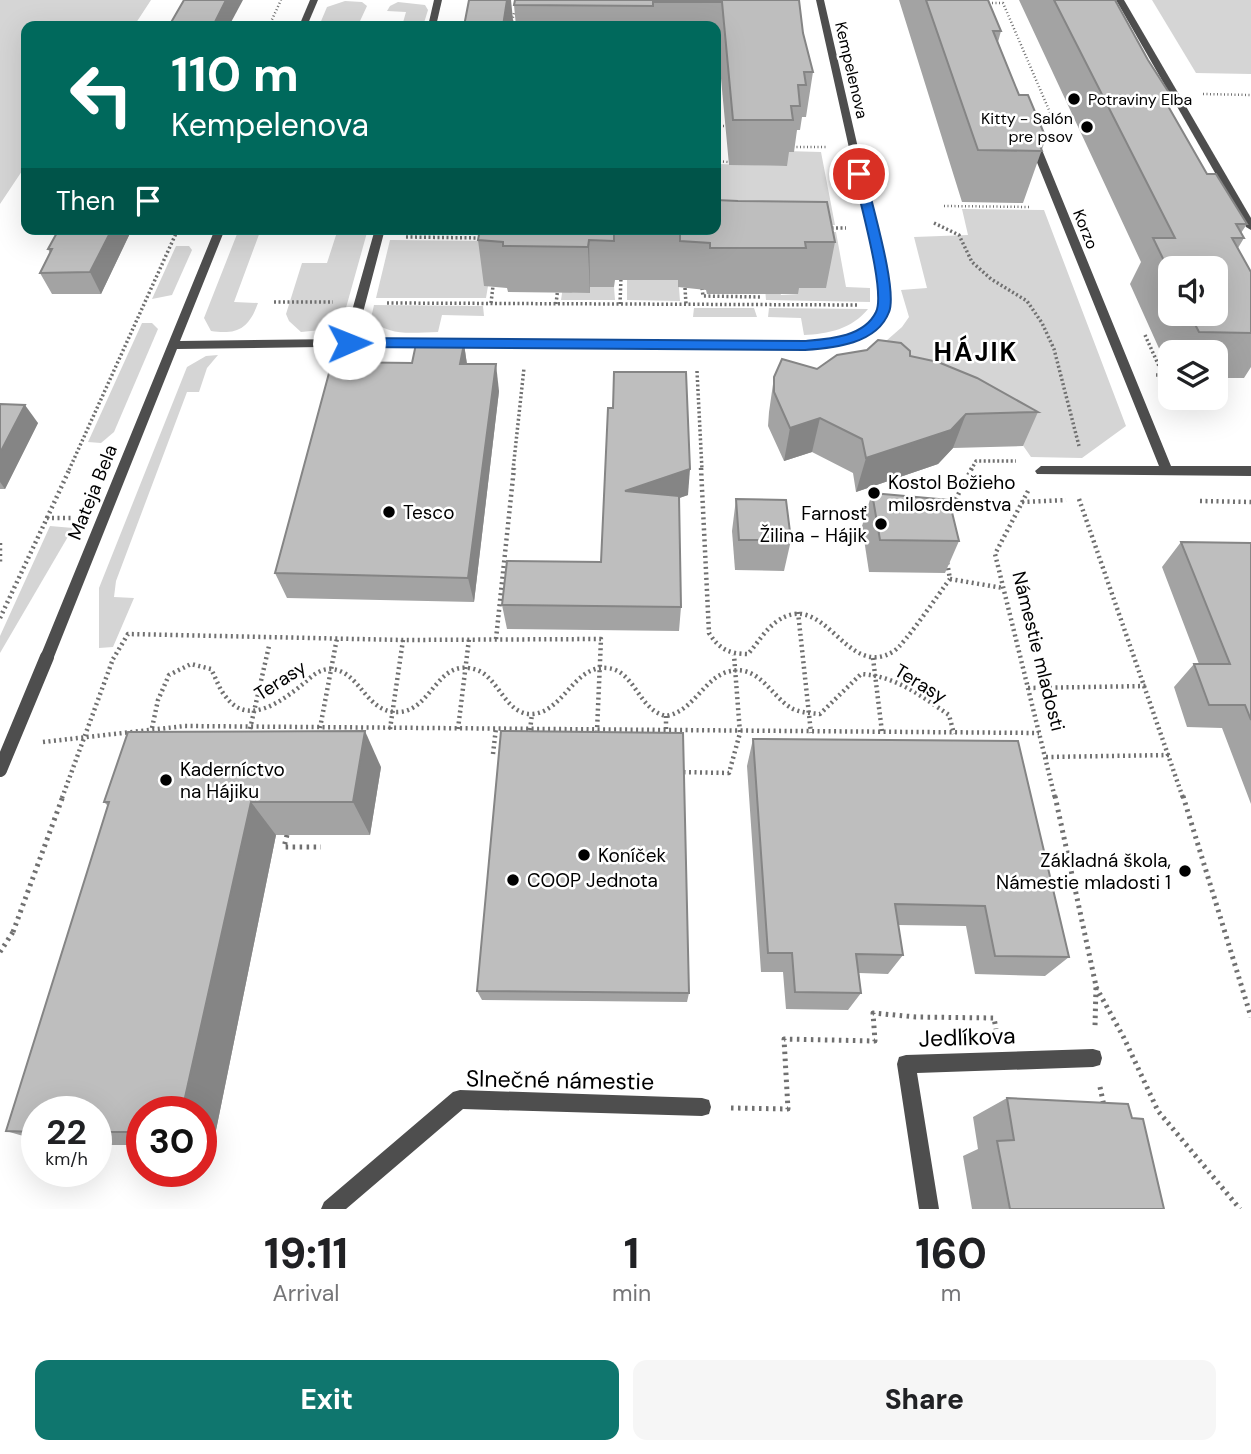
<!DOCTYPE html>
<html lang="en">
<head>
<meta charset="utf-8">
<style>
  :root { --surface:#fff; --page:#f6f6f6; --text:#202124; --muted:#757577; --accent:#0f766e }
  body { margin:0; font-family:"DM Sans",sans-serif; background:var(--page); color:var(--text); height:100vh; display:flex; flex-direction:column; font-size:26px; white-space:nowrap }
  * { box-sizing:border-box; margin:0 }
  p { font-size:23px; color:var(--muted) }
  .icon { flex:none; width:38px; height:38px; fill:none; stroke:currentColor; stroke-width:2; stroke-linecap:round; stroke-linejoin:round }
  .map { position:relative; height:1209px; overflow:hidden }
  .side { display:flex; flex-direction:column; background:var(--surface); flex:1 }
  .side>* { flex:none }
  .banner { position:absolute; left:21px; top:21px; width:700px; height:214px; border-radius:14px; box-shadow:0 7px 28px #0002; background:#00695c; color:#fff; overflow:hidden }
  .tools { position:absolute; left:1158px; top:256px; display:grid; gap:14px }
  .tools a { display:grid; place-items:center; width:70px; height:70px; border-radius:14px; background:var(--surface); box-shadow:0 7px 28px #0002; font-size:35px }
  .speed { position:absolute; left:21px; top:1096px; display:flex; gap:14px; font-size:35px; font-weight:700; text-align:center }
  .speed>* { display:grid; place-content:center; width:91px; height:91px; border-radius:50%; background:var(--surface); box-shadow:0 7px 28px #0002; line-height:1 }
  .speed small { font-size:18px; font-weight:400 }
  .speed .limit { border:10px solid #d22; background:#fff; color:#111 }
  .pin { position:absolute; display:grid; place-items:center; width:60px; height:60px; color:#fff; margin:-30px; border:4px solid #fff; border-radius:50%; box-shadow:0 2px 7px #0007 }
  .me { position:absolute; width:77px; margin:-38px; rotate:89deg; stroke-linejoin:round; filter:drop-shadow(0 0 5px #0008) }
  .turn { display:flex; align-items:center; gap:24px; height:147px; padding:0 35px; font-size:32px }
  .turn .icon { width:91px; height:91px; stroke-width:2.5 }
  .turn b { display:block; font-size:49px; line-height:60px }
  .then { display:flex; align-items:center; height:66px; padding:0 35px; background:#0003; gap:14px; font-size:26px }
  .eta { display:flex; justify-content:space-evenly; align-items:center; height:119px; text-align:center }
  .eta b { font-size:42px; font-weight:800; line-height:49px }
  .button { display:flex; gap:14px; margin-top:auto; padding:14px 35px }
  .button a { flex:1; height:80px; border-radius:14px; background:var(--accent); color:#fff; font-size:28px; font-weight:800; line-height:80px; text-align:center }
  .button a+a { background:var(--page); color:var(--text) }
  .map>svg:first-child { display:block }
  .green { fill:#d5d5d5 }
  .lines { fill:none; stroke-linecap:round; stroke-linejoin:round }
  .path-far3 { stroke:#707070; stroke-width:2.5; stroke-dasharray:1 2.5; stroke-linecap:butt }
  .path-far2 { stroke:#707070; stroke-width:3.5; stroke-dasharray:2 2.5; stroke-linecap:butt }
  .path-far1 { stroke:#707070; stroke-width:4.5; stroke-dasharray:2 3.5; stroke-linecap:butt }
  .path { stroke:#707070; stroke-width:5; stroke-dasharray:2.5 4.5; stroke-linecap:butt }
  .street { fill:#4e4e4e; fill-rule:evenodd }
  .path-bridge-far1 { stroke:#707070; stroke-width:4.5; stroke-dasharray:2 3.5; stroke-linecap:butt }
  .path-bridge { stroke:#707070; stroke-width:5; stroke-dasharray:2.5 4.5; stroke-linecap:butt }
  .street-bridge { stroke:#4e4e4e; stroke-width:14 }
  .wall { fill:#a3a3a3; fill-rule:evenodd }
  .shaded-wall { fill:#858585 }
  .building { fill:#bebebe; stroke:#858585; stroke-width:2 }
  .route { fill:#1a73e8; stroke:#114b97; stroke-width:2 }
  .poi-dot { fill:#000; stroke:#fff; stroke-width:2.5 }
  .labels { text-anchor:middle; stroke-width:5; stroke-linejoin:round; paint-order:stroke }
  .far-street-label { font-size:16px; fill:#000; stroke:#fff }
  .far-poi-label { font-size:16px; fill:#000; stroke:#fff; text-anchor:start }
  .poi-label { font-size:19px; fill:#000; stroke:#fff; text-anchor:start }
  .street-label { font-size:19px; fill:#000; stroke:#fff }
  .near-street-label { font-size:23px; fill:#000; stroke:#fff }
  .district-label { font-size:26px; font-weight:bold; letter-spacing:2px; fill:#000; stroke:#fff }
</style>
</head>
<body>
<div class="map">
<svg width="1251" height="1209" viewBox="0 0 1251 1209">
  <rect width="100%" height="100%" fill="#fff"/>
  <g class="green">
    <path d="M 0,0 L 151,0 L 134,26 L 26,26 L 26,165 L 0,204 Z"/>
    <path d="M 1152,0 L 1251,0 L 1251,74 L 1196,73 Z"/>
    <path d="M 345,1 L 362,2 L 367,6 L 360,21 L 341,21 L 339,26 L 319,26 L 327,7 Z"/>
    <path d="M 398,2 L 425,5 L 428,10 L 423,26 L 402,26 L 406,12 L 387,11 L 390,6 Z"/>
    <path d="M 785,151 L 821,152 L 835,225 L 716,225 L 716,164 L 786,166 Z"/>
    <path d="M 962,209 L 1044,210 L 1126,426 L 1082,458 L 1031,457 L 994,404 L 878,348 L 902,327 L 909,317 L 901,290 L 927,288 L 914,237 L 968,235 Z"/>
    <path d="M 239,229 L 261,229 L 234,302 L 258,303 C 249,328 238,335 211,331 L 204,318 Z"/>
    <path d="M 338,229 L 368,229 L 344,315 L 321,330 L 301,332 L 289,321 L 286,314 L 302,263 L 327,263 Z"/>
    <path d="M 393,229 L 496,229 L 494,235 L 392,234 Z"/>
    <path d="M 761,232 L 836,232 L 846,287 L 870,288 L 870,302 L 766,300 L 765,288 L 779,288 L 781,295 L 798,294 L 797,288 L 826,288 Z"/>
    <path d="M 390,240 L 494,241 L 485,286 L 488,286 L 486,298 L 376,298 Z"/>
    <path d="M 176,246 L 189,246 L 192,250 L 172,295 L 152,299 Z"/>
    <path d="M 627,274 C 645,284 659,279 678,274 L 680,301 L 627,300 Z"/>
    <path d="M 563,287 L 573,293 L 589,293 L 590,287 L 614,287 L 615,300 L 561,300 Z"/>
    <path d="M 374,305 L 483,306 L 484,316 L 442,315 L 438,332 C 415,332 388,338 371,318 Z"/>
    <path d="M 754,308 L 757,317 L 693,317 L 694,308 Z"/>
    <path d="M 769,308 L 868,309 C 852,329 828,334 804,335 L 801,318 L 768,317 Z"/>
    <path d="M 142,323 L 152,323 L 158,329 L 114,432 L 101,443 L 88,442 Z"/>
    <path d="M 218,355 L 207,368 L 199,392 L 187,392 L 116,581 L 114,597 L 134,598 L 113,647 L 99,648 L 99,588 L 187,367 L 206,356 Z"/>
    <path d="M 50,526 L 73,528 L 0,653 L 0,636 Z"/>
  </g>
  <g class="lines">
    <g class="path-far3">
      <path d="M 985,3 L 1003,3 L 1055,124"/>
      <path d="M 512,21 L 514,13"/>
      <path d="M 269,26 L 281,0"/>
      <path d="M 716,64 L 720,64"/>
      <path d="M 716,93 L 728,94"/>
      <path d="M 1203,94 L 1251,95"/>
      <path d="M 716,126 L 731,126"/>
      <path d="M 793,147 L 827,147"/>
      <path d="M 716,161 L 728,162"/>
      <path d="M 944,206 L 1031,207"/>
    </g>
    <g class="path-far2">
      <path d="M 934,223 L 959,235 L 972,262 L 991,279 L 1027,301 L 1042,323 L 1054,349 L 1079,446"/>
      <path d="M 827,228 L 846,228"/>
      <path d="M 406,237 L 481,238"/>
      <path d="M 685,288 L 686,304"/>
      <path d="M 702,288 L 703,296 L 761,297"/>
      <path d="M 274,302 L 333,302"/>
      <path d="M 387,303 L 858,305"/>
      <path d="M 491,303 L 493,286"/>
      <path d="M 556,304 L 558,287"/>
      <path d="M 620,304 L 621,277"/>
      <path d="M 1145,335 L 1163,375 L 1156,375"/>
      <path d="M 697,371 L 702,470"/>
      <path d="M 69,470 L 178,229"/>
      <path d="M 513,470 L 524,368"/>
      <path d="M 971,470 L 976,461 L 1016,461"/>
    </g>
    <g class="path-far1">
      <path d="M 701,468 L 709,633 C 719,649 729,654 748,654 C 757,644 765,630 776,622 C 825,586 846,682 894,651 C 905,644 939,593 950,579 L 947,562"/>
      <path d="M 1028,491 L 995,554 L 1055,798"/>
      <path d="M 1079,499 L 1183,798"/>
      <path d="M 1200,501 L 1251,502"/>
      <path d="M 1022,502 L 1066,500"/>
      <path d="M 948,514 L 972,468"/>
      <path d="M 47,518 L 70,468"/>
      <path d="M 0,543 L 0,563"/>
      <path d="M 950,579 L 1003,588"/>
      <path d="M 798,612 L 811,733"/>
      <path d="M 0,618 L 47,518 L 72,518"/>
      <path d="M 496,639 L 514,468"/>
      <path d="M 873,658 L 882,732"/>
      <path d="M 113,659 L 128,634 L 403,640 L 601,639 L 597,731"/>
      <path d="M 1028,688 L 1146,686"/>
      <path d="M 666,716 L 666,732"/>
      <path d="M 152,728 L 158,700 L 169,675 L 191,664 L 211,669 C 216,678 219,689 226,697 C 248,727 282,701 303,684 C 311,677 319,669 330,669 C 361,670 365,714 399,712 C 433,710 437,656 477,670 C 499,678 506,716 533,714 C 564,711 574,665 607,668 C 635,670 638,710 666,716 C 695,711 704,676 731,671 C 760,665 772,698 793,709 C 802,713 811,713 820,714 L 861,674 C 896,676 921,696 949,715 L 954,734"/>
      <path d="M 320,728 L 337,638"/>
      <path d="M 250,729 L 269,646"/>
      <path d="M 390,729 L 403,640"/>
      <path d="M 458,729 L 469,639"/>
      <path d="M 530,730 L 532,714"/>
      <path d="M 43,742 L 185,726 L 1039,733"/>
      <path d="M 493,754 L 496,728"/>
      <path d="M 1046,757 L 1170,755"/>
      <path d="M 678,772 L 729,773 L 740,733 L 734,655"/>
    </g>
    <g class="path">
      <path d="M 1055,796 L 1096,986 L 1095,1026"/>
      <path d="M 1183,796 L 1251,1017"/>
      <path d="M 287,835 L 284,847 L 321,847"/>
      <path d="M 0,952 L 13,932"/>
      <path d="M 1096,987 L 1124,1038 L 1158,1111 L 1240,1209"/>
      <path d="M 1100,1087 L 1104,1106"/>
      <path d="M 731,1108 L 788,1109 L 784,1039 L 875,1041 L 873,1013 L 916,1017 L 994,1018 L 996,1029"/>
    </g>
    <g class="street">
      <path d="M 310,0 L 318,0 L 307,26 L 299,26 Z"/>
      <path d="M 434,0 L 442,0 L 436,26 L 428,26 Z"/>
      <path d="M 816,0 L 824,0 L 890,287 C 890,294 892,302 890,309 C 880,344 835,347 805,349 L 388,346 L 177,349 L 54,657 L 52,661 L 47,663 L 42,661 L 40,657 L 215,229 L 225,229 L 180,341 L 344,339 L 375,229 L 385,229 L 356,339 L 805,341 C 829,340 870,338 879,310 C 881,303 879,294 880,287 Z"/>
      <path d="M 1116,0 L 1124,0 L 1251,218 L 1251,230 L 1246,227 Z"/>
      <path d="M 1033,137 L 1038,140 L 1171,466 L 1251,466 L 1251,476 L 1037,474 L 1035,471 L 1041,466 L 1159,466 L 1028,140 Z"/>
      <path d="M 1093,1049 L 1100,1051 L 1102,1058 L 1100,1065 L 1093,1067 L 917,1073 L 939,1209 L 919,1209 L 897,1064 L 899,1057 L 906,1055 Z"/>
      <path d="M 460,1090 L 702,1098 L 709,1100 L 711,1107 L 709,1114 L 702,1116 L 463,1109 L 346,1209 L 321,1209 L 324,1202 L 453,1092 Z"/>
    </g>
    <path class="path-bridge-far1" d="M 62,798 L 113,659"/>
    <path class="path-bridge" d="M 13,932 L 63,796"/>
    <path class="street-bridge" d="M 0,770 L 47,657"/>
  </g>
  <g class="wall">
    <path d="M 799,0 L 803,33 L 813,72 L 806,117 L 802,117 L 800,130 L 797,130 L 794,152 L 789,152 L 787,166 L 729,165 L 718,46 L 716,46 L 716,26 L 516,26 L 514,5 Z"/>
    <path d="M 899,0 L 988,0 L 1001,31 L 998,42 L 1019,95 L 1046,138 L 1023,203 L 962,202 Z"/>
    <path d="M 1019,0 L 1115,0 L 1148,60 L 1173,99 L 1169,108 L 1207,174 L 1247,224 L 1241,233 L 1244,238 L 1238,248 L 1251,272 L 1251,367 L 1244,378 L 1216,378 L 1216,352 L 1171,352 L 1171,375 L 1130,284 L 1141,262 ZM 1171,268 L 1216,313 L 1171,313 Z"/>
    <path d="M 59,229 L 132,229 L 101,294 L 52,294 L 40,273 L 50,253 L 48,249 Z"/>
    <path d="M 716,229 L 835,242 L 826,288 L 799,288 L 798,294 L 707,294 L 706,290 L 678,287 L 678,280 L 615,280 L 614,287 L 590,287 L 590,293 L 508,292 L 507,288 L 484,286 L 478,240 Z"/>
    <path d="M 464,344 L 467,364 L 499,391 L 474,602 L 287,598 L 275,573 L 412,363 Z"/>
    <path d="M 910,356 L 1038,412 L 1023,446 L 953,448 L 938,464 L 856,492 L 853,473 L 812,452 L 784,461 L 768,426 L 769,412 L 774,377 L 817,369 Z"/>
    <path d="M 0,404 L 38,423 L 5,489 L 0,489 Z"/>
    <path d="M 608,408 L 688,495 L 679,498 L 681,607 L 679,631 L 507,629 L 502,605 L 601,562 Z"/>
    <path d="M 872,493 L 959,541 L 945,573 L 869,572 L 862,526 Z"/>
    <path d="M 736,499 L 791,540 L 784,571 L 735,570 L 732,531 Z"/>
    <path d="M 1181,542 L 1251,543 L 1251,804 L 1222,728 L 1187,727 L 1174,687 L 1194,664 L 1199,664 L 1162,567 Z"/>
    <path d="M 753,739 L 1069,957 L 1045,976 L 975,974 L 966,926 L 898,925 L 903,955 L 888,974 L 859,973 L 861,993 L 848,1010 L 786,1009 L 783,972 L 761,972 L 747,766 Z"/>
    <path d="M 381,767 L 370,835 L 276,835 L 213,1145 L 201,1145 L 201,1111 L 142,1111 L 142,1145 L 96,1145 L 96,1111 L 37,1111 L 37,1140 L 6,1131 L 108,806 L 104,802 Z"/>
    <path d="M 477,991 L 689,993 L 687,1002 L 482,1000 Z"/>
    <path d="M 1007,1098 L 1132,1118 L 1164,1209 L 972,1209 L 963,1156 L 978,1149 L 973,1117 Z"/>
  </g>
  <g class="shaded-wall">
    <path d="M 226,0 L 243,0 L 229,26 L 213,26 Z"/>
    <path d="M 507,0 L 511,0 L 513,20 L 512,26 L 503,26 Z"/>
    <path d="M 112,229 L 132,229 L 101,294 L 90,272 Z"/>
    <path d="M 589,240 L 590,287 L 590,293 L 588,247 Z"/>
    <path d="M 464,344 L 468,372 L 460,364 Z"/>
    <path d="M 496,364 L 499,391 L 474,602 L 468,578 Z"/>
    <path d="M 25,405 L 38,423 L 5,489 L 0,482 L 0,453 Z"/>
    <path d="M 966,414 L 953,448 L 938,464 L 856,492 L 866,458 Z"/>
    <path d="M 820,418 L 812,452 L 784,461 L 790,428 Z"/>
    <path d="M 690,469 L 688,495 L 625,517 L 625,491 Z"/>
    <path d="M 365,731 L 381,767 L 370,835 L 353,802 Z"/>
    <path d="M 251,802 L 276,835 L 213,1145 L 201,1141 L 201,1111 L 182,1111 Z"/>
  </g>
  <g class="building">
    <path d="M 184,0 L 226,0 L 213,26 L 169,26 Z"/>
    <path d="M 469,0 L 507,0 L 503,26 L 464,26 Z"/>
    <path d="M 515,0 L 799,0 L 803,33 L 813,72 L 804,72 L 806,85 L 798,85 L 800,106 L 791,106 L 793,120 L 733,120 L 722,2 L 653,2 L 653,6 L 514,5 Z"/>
    <path d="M 926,0 L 988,0 L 1001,31 L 993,31 L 1019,95 L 1028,95 L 1046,138 L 1037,138 L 1042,151 L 978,150 Z"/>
    <path d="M 1054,0 L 1115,0 L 1148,60 L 1173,99 L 1164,99 L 1207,174 L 1216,174 L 1247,224 L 1236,224 L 1244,238 L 1232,238 L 1251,272 L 1251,333 L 1199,332 L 1189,313 L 1216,313 L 1216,268 L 1171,268 L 1171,275 L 1153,238 L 1175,238 Z"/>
    <path d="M 716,200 L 738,201 L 827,202 L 835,242 L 805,242 L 806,248 L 710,248 L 710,243 L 680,241 L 680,234 L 614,234 L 614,241 L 589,240 L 588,247 L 503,246 L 503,242 L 478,240 L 480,229 L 716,229 Z"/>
    <path d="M 59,229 L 112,229 L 90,272 L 40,273 L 52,249 L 48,249 Z"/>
    <path d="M 878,340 L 901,343 L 910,351 L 910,356 L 938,362 L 977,378 L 1038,412 L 966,414 L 951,430 L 866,458 L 862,439 L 820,418 L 790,428 L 774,392 L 774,377 L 782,359 L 817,369 L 837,355 L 867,350 Z"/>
    <path d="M 416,344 L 464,344 L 460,364 L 496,364 L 468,578 L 275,573 L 332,362 L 412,363 Z"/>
    <path d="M 614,372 L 686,372 L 690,469 L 625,491 L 679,496 L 681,607 L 502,605 L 507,561 L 601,562 L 608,408 L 613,408 Z"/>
    <path d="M 0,404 L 25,405 L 0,453 Z"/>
    <path d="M 872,493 L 949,500 L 959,541 L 880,540 Z"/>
    <path d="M 736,499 L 786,500 L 791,540 L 739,540 Z"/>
    <path d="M 1181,542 L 1251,543 L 1251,720 L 1245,705 L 1209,705 L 1194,664 L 1230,664 Z"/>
    <path d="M 365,731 L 353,802 L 251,802 L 182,1111 L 142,1111 L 142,1132 L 96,1132 L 96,1111 L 37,1111 L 37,1132 L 6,1131 L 109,802 L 104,802 L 128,732 Z"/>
    <path d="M 501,731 L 683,733 L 689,993 L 477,991 Z"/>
    <path d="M 753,739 L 1018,741 L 1069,957 L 995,956 L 985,906 L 895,904 L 903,955 L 856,954 L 861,993 L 795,992 L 792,953 L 768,953 Z"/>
    <path d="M 1007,1098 L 1128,1104 L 1132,1118 L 1143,1119 L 1164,1209 L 1010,1209 L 997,1141 L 1014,1140 Z"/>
  </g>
  <path class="route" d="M 859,171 L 865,174 C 871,202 898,290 889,312 C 877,344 834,348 805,350 L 349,347 L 343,343 L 349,338 L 805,341 C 829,339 864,337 876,312 C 886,292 859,200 854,174 Z"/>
  <g class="poi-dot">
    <circle cx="1074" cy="99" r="7"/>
    <circle cx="1087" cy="127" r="7"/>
    <circle cx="874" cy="493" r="7"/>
    <circle cx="389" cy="512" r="7"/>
    <circle cx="881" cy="524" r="7"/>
    <circle cx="166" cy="780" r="7"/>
    <circle cx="584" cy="855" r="7"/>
    <circle cx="1185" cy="871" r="7"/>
    <circle cx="513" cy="880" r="7"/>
  </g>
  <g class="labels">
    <g class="far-street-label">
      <text transform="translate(852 70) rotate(77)" y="6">Kempelenova</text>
      <text transform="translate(1086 229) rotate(68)" y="6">Korzo</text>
    </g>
    <g class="far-poi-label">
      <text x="1088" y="105">Potraviny Elba</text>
      <text x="1073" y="124" text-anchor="end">Kitty - Salón<tspan x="1073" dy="18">pre psov</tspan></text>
    </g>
    <g class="poi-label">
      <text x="888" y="489">Kostol Božieho<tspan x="888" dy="22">milosrdenstva</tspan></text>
      <text x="403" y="519">Tesco</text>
      <text x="867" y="520" text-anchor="end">Farnosť<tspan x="867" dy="22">Žilina - Hájik</tspan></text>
      <text x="180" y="776">Kaderníctvo<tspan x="180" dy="22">na Hájiku</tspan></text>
      <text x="598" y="862">Koníček</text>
      <text x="1171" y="867" text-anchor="end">Základná škola,<tspan x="1171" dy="22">Námestie mladosti 1</tspan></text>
      <text x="527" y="887">COOP Jednota</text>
    </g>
    <g class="street-label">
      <text transform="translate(92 492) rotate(-68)" y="7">Mateja Bela</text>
      <text transform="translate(1039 651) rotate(76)" y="7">Námestie mladosti</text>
      <text transform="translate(280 680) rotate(-33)" y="7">Terasy</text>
      <text transform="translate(921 683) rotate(31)" y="7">Terasy</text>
    </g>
    <g class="near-street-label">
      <text transform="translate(967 1037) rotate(-2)" y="8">Jedlíkova</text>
      <text transform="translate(560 1080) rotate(1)" y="8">Slnečné námestie</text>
    </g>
    <g class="district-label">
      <text x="976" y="361">HÁJIK</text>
    </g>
  </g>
</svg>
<div class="tools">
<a><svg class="icon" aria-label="sound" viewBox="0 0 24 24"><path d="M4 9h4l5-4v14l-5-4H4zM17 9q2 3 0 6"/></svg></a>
<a><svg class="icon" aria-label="layers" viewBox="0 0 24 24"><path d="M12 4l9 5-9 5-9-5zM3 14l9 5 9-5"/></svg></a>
</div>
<div class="speed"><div>22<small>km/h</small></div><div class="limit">30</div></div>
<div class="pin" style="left:859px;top:174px;background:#d93025"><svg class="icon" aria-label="arrive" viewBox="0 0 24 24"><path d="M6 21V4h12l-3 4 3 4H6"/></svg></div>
<svg class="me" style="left:349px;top:343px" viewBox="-20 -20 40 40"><circle r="19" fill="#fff"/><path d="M0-13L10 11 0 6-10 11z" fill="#1a73e8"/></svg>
<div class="banner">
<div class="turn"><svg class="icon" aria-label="left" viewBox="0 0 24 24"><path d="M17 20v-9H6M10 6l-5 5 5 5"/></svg><div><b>110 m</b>Kempelenova</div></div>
<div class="then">Then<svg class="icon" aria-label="arrive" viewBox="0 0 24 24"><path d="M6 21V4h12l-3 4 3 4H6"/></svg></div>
</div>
</div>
<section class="side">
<div class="eta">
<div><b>19:11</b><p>Arrival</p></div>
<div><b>1</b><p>min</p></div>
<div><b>160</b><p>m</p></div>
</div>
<div class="button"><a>Exit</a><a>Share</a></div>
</section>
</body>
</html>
